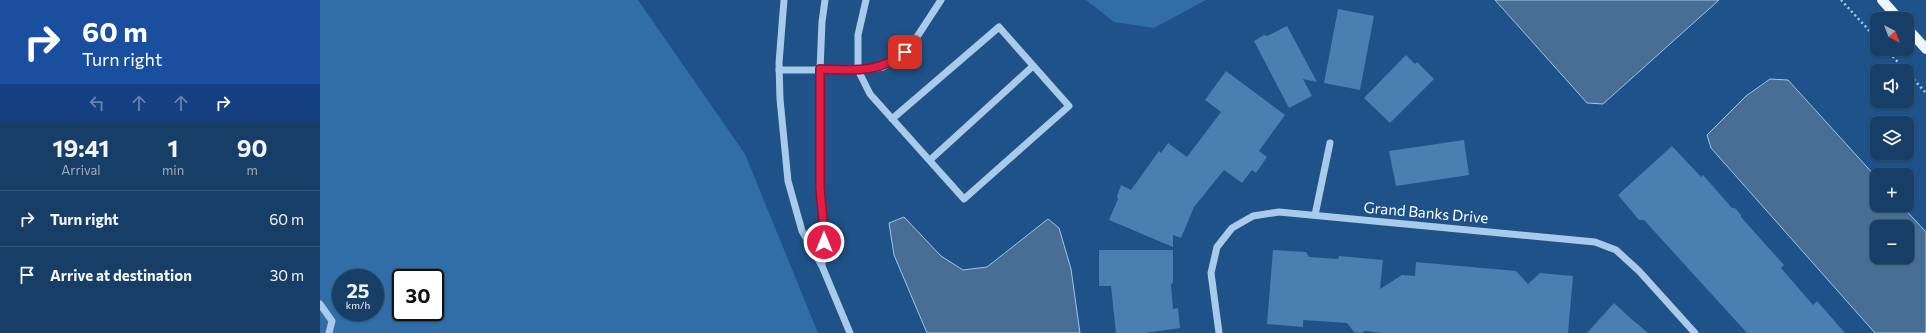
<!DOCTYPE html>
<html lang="en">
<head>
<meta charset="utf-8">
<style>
  :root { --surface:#163e66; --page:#23496f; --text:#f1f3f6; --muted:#9eaebf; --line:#35577a }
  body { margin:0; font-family:Commissioner,sans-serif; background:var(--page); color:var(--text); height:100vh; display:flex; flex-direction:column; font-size:15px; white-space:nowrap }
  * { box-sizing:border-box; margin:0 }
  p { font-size:13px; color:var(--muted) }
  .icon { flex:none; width:22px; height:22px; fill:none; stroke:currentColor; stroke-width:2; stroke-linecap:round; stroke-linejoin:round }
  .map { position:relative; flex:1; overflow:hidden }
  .details { display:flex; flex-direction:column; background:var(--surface); width:320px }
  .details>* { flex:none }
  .top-card { background:#1a4fa0; color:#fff; overflow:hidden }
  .needle { width:26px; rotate:138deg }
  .tools { position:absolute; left:1550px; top:12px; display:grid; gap:8px }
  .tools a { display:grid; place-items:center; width:44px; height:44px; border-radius:8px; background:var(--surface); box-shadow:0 1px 3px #0004,0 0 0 1px var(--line); font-size:20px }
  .speed { position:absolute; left:12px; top:269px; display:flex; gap:8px; font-size:20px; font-weight:700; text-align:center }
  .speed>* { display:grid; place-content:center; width:52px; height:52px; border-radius:50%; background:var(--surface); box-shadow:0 1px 3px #0004,0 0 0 1px var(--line); line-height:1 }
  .speed small { font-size:10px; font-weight:400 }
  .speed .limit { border:2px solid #111; border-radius:6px; background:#fff; color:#111 }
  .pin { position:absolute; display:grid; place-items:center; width:34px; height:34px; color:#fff; margin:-17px; border-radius:8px; box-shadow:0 2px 6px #0006 }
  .me { position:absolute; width:44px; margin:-22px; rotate:0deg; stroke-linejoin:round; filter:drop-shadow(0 0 3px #0008) }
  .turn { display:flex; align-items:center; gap:14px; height:84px; padding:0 16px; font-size:18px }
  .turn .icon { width:52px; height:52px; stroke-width:2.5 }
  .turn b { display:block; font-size:28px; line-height:34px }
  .lanes { display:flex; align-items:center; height:38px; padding:0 16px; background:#0003; justify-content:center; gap:20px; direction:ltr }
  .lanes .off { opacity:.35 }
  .eta { display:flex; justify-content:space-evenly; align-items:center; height:68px; text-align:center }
  .eta b { font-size:24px; font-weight:700; line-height:28px }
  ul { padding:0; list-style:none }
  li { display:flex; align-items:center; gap:12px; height:56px; padding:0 16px; border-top:1px solid var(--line) }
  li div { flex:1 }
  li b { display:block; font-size:15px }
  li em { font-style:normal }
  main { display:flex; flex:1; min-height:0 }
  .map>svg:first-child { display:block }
  .green { fill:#316da6; fill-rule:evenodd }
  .water { fill:#486e95; stroke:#9bc6ed; fill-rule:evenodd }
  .building { fill:#4a7fb2 }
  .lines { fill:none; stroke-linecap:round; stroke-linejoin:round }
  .path { stroke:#a8caeb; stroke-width:2.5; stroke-dasharray:2 3; stroke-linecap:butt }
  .minor { stroke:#a8caeb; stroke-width:7 }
  .major { stroke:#edf5fe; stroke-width:10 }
  .route-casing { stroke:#92132f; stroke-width:10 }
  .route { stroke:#e11d48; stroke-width:7 }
  .labels { text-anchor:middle; stroke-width:3; stroke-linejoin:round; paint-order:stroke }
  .street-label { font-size:15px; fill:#fff; stroke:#1e5288 }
</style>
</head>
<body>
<main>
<section class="details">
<div class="top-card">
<div class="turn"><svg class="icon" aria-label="right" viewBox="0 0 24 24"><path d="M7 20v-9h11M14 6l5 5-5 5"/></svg><div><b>60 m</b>Turn right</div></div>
<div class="lanes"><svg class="icon off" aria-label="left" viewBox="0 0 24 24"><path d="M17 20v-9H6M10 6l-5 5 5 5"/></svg><svg class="icon off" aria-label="ahead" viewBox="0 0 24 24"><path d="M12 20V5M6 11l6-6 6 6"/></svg><svg class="icon off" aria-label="ahead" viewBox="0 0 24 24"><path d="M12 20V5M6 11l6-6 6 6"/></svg><svg class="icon" aria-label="right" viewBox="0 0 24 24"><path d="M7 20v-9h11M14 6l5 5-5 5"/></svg></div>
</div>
<div class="eta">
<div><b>19:41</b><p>Arrival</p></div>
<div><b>1</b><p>min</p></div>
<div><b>90</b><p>m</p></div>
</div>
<ul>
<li><svg class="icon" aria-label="right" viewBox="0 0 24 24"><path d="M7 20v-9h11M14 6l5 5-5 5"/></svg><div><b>Turn right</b></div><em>60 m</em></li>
<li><svg class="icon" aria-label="arrive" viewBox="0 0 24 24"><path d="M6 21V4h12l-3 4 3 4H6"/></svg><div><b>Arrive at destination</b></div><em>30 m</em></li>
</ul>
</section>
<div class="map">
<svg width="1606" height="333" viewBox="0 0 1606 333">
  <rect width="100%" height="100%" fill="#1e5288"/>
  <g class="green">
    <path d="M 0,0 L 318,0 L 425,154 L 498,333 L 0,333 ZM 21,278 L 55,278 L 55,312 L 21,312 ZM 81,278 L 115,278 L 115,312 L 81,312 Z"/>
    <path d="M 766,0 L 886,0 L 834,28 L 794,22 Z"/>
  </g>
  <g class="water">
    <path d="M 1175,0 L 1399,0 L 1283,104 L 1267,103 Z"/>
    <path d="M 1450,79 L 1468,80 L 1557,178 L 1557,205 L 1581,205 L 1606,232 L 1606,333 L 1555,333 L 1391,148 L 1387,135 L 1426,96 ZM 1557,227 L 1587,227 L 1587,257 L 1557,257 Z"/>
    <path d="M 584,217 L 621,256 L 643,270 L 667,267 L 728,219 L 739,228 L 751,269 L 760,333 L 607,333 L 574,255 L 569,223 Z"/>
  </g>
  <g class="building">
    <path d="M 1018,9 L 1054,16 L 1040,90 L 1004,83 Z"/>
    <path d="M 967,26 L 997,82 L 983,79 L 992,96 L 969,108 L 934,41 L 944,35 L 947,36 Z"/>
    <path d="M 1086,55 L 1095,64 L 1097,62 L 1114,79 L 1070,123 L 1044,98 Z"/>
    <path d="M 906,71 L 965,115 L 939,151 L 947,157 L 936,173 L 932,170 L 922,183 L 904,170 L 874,207 L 861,238 L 853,235 L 853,247 L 789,220 L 798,199 L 797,196 L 801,185 L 811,190 L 839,151 L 841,153 L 848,143 L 867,157 L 901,112 L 885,100 Z"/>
    <path d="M 1144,140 L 1149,175 L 1076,186 L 1069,151 Z"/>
    <path d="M 1352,146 L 1381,177 L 1383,175 L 1412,208 L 1415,208 L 1421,215 L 1421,217 L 1464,265 L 1461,268 L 1493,305 L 1497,301 L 1525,333 L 1427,333 L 1324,220 L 1319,220 L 1298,195 Z"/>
    <path d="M 779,250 L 853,250 L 853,282 L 851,285 L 853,309 L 858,308 L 860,328 L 824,333 L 796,333 L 791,286 L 779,286 Z"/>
    <path d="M 953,250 L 986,252 L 989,257 L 1018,259 L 1019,256 L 1063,260 L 1060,289 L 1082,275 L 1095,276 L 1096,262 L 1196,271 L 1208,284 L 1220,273 L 1253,276 L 1248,333 L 1064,333 L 1045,331 L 1041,333 L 1034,332 L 1027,323 L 983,320 L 983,327 L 947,324 Z"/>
    <path d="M 1294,303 L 1308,316 L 1328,333 L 1267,333 Z"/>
  </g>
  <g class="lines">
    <g class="path">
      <path d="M 1521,0 L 1557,39"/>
      <path d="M 1566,49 L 1586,71"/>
      <path d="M 1587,72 L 1606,93"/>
    </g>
    <g class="minor">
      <path d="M 464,0 L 459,63 L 460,99 L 468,181 L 482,231 L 502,266 L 530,333"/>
      <path d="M 546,0 L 538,35 L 538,70 L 550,94 L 644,199 L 749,106 L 679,27 L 572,119"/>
      <path d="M 459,70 L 545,70 L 563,67 L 578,58 L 591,46 L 621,0"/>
      <path d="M 610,160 L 713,66"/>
      <path d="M 995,215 L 1010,143"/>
      <path d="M 502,265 L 505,231 L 500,188 L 499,94 L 502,22 L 505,0"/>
      <path d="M 0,304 L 12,321 L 9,333"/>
      <path d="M 899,333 L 891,273 L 897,247 L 912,228 L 933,216 L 959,212 L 1275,242 L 1296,250 L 1319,271 L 1375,333"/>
    </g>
    <g class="major">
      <path d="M 1562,0 L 1579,19"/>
      <path d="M 1587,28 L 1606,49"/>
    </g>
  </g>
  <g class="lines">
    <defs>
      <path id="route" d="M 504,242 L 504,231 L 500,188 L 500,69 C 532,70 559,74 585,52"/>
    </defs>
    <use href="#route" class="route-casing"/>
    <use href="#route" class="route"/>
  </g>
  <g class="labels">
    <g class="street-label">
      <text transform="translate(1106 213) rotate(5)" y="5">Grand Banks Drive</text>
    </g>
  </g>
</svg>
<div class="tools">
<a><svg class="needle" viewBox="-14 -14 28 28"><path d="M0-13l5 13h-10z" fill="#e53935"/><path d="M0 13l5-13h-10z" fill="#9eaebf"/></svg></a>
<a><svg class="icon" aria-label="sound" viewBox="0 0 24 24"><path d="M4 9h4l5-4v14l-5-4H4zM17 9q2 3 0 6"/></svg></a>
<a><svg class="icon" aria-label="layers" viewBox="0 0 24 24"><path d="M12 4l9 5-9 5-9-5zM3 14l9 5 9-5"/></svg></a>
<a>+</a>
<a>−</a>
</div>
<div class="speed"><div>25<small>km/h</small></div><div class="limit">30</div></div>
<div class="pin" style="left:585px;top:52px;background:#d93025"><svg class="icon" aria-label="arrive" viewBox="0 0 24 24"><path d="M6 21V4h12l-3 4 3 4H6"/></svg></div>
<svg class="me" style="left:504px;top:242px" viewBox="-20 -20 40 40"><circle r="17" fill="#e11d48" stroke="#fff" stroke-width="3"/><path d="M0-11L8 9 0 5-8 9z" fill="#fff"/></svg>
</div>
</main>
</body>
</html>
